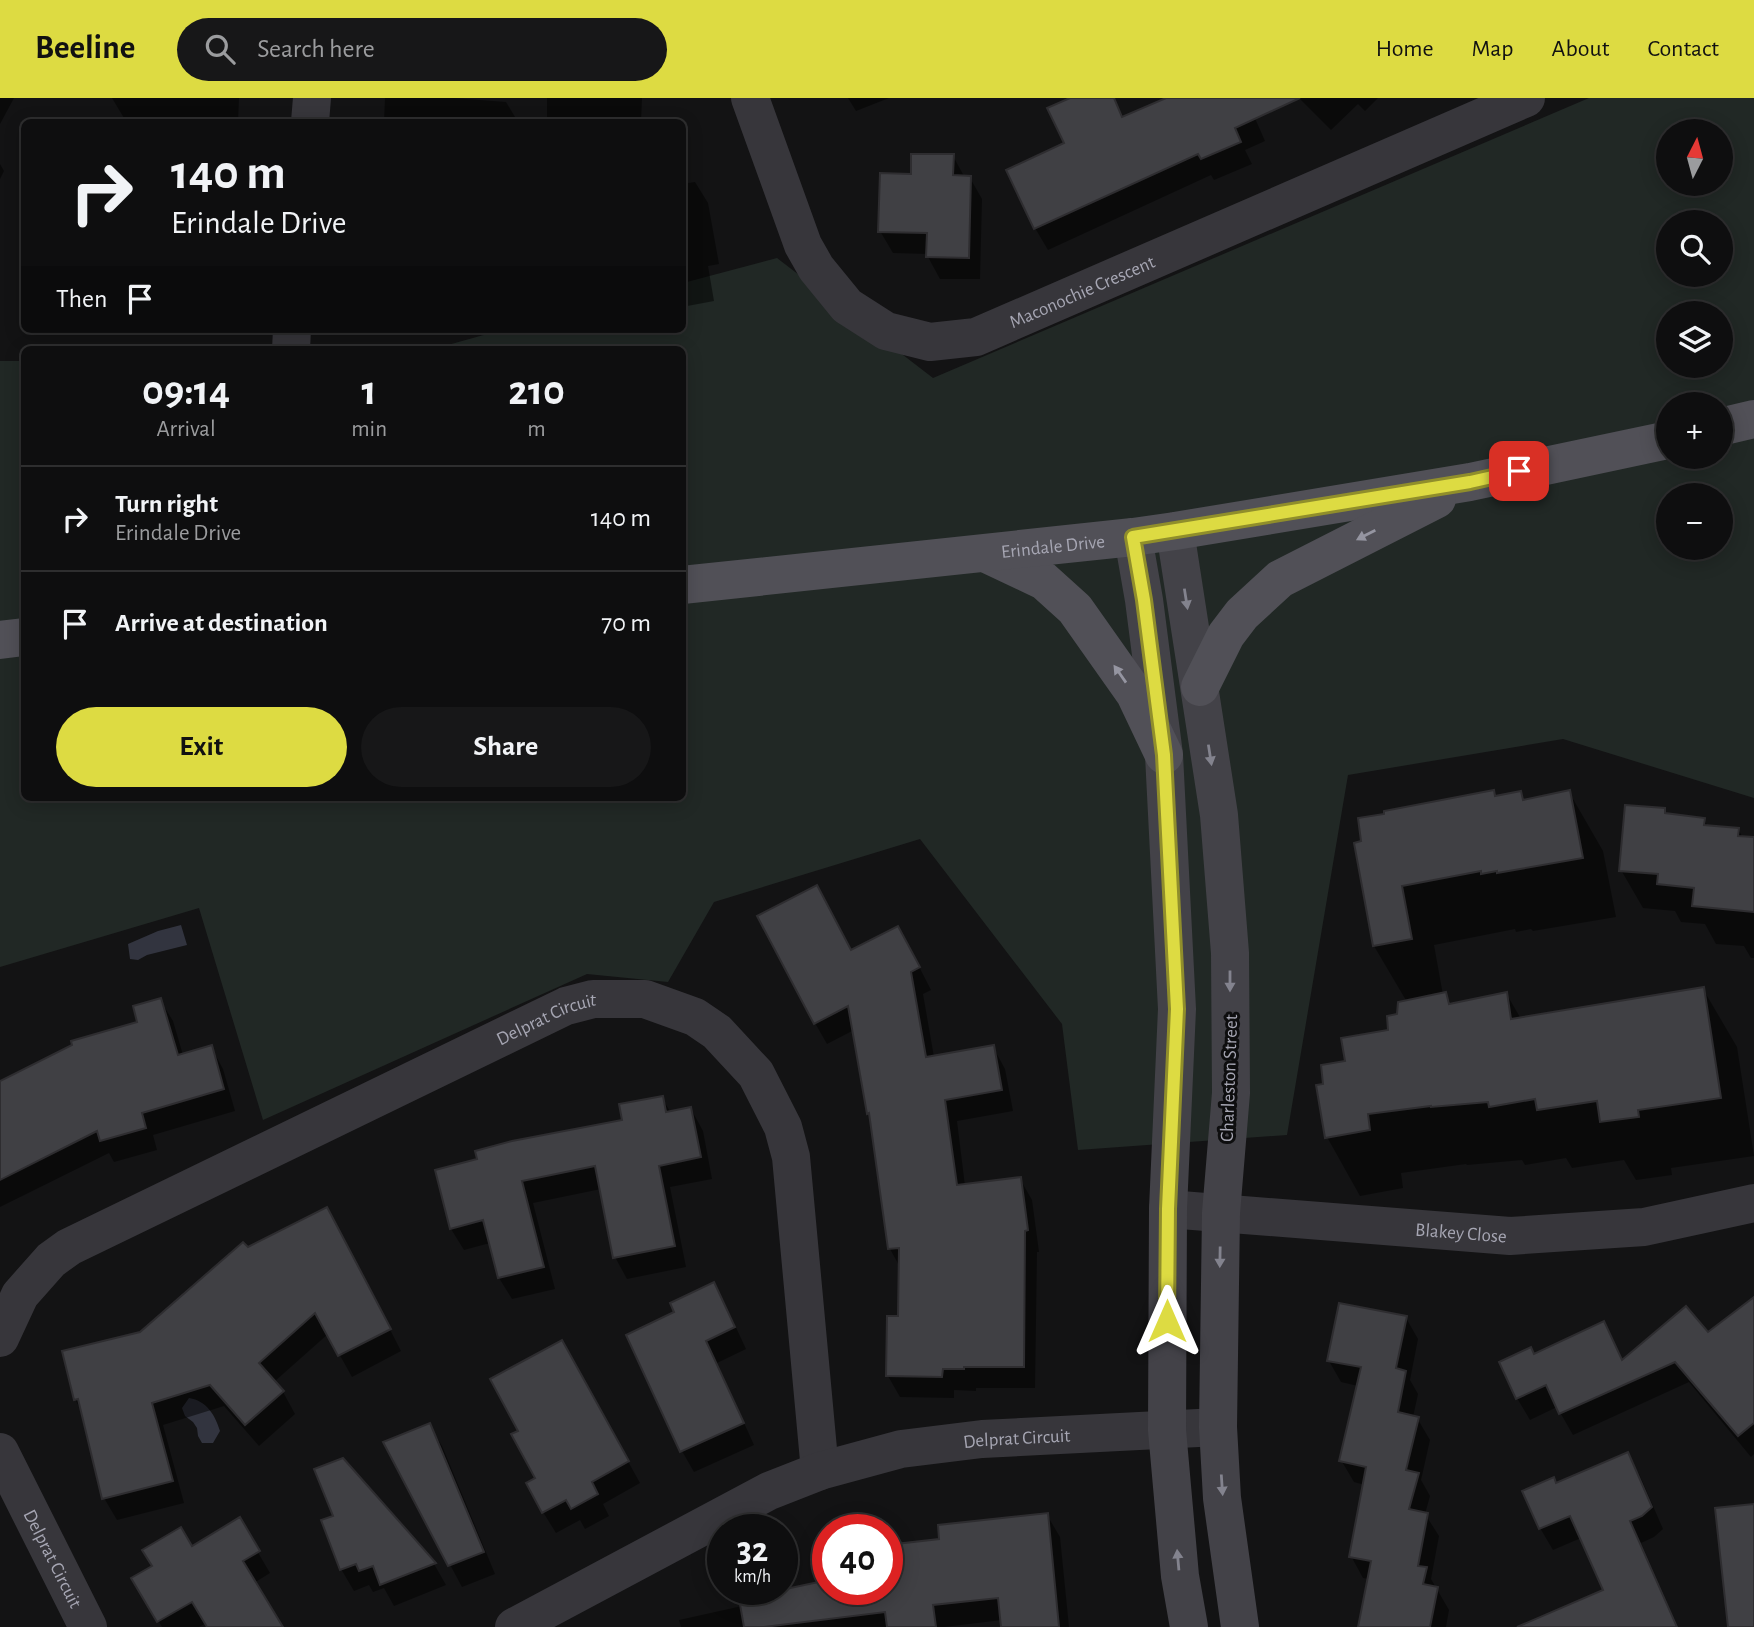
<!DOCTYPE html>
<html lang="en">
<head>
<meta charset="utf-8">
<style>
  :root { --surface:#0e0e0f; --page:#171718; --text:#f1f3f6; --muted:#9b9c9e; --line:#2e2e2f; --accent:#dddb42 }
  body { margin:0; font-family:"Alegreya Sans",sans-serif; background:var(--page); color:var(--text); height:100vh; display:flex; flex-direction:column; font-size:26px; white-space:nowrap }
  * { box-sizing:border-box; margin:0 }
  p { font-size:23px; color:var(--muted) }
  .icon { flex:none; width:38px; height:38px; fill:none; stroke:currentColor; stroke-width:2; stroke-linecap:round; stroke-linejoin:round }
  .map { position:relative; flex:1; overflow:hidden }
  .drawer { position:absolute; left:21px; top:248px; width:665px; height:455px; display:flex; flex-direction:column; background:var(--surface); border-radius:10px; box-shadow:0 4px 18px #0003,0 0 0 2px var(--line) }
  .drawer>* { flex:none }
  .top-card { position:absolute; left:21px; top:21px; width:665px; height:214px; border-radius:10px; box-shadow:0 4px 18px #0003,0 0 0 2px var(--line); background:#0e0e0f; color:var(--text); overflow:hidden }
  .needle { width:46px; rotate:6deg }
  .controls { position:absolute; left:1656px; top:21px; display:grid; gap:14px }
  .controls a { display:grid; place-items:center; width:77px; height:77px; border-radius:50%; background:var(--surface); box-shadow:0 4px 18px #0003,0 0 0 2px var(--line); font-size:35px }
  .speed { position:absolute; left:707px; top:1416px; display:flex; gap:14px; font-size:35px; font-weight:700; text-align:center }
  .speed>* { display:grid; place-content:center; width:91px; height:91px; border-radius:50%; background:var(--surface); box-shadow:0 4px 18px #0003,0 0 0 2px var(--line); line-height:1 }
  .speed small { font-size:18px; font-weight:400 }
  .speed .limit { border:10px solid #d22; background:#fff; color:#111 }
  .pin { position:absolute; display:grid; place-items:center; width:60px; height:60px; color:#fff; margin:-30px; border-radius:14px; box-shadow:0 4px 10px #0006 }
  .me { position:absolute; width:77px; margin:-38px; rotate:0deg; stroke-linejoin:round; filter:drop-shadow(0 0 5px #0008) }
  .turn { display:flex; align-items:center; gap:24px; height:147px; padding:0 35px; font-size:32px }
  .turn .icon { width:91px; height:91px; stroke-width:2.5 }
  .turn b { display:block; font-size:49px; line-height:60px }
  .then { display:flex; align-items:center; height:66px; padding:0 35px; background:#0003; gap:14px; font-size:26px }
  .eta { display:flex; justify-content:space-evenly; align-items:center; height:119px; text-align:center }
  .eta b { font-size:42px; font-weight:600; line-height:49px }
  .cta { display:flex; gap:14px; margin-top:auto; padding:14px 35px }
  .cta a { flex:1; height:80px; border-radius:42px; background:var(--accent); color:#111; font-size:28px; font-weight:600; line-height:80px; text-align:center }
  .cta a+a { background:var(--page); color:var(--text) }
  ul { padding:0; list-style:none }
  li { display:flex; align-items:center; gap:21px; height:105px; padding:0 35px; border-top:2px solid var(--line) }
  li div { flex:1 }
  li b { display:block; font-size:26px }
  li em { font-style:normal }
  header { display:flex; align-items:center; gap:42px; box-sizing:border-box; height:98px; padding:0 35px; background:var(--accent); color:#111 }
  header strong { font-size:33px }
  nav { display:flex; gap:38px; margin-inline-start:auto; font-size:24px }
  .search { width:490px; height:63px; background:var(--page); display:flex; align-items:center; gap:18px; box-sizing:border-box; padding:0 24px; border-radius:38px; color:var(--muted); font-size:26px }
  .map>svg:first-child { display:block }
  .green { fill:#212825; fill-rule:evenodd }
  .water { fill:#32343f }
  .shadow { fill:#0007 }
  .building { fill:#404044; stroke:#2e2d30; stroke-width:2 }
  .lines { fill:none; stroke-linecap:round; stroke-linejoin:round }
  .street { stroke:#37363b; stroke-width:38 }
  .secondary { stroke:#434248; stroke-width:38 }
  .primary { stroke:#515057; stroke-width:38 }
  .oneway { fill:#9595a1 }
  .oneway2 { fill:#83838e }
  .route-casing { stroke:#908e2b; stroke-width:18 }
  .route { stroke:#dddb42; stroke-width:12 }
  .labels { text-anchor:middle; stroke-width:6; stroke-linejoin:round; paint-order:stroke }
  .street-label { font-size:19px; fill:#a6a6b3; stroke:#0e0e0f }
</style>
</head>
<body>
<header>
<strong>Beeline</strong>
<div class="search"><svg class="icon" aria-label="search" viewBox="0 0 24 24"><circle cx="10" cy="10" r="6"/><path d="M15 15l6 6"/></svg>Search here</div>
<nav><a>Home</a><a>Map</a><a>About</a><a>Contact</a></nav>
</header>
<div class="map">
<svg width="1754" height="1529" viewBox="0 0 1754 1529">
  <rect width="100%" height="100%" fill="#131314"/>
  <path class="green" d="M 1589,0 L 1754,0 L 1754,700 L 1563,641 L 1348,677 L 1287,1037 L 1078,1052 L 1062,926 L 920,741 L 714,804 L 668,884 L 587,876 L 263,1022 L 199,810 L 0,869 L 0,263 L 24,263 L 24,700 L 682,700 L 682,252 L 430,252 L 505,231 L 682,231 L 683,185 L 777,160 L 933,280 ZM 1668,33 L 1720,33 L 1720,86 L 1668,86 ZM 1668,124 L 1720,124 L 1720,177 L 1668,177 ZM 1668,215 L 1720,215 L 1720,268 L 1668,268 ZM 1668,306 L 1720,306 L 1720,359 L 1668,359 ZM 1668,397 L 1720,397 L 1720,450 L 1668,450 Z"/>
  <g class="water">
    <path d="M 181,827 L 187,847 L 147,857 L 138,862 L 130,861 L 128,846 L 158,833 Z"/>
    <path d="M 189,1300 C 207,1303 215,1317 220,1333 L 213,1345 L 202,1345 L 198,1338 L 197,1330 L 193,1324 L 185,1318 L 182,1310 Z"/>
  </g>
  <g class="shadow">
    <path d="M 0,0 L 14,0 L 0,26 Z"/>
    <path d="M 112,0 L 239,0 L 238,24 L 164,24 L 164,21 L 124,20 Z"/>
    <path d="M 385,0 L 454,0 L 506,4 L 518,24 L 384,24 Z"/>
    <path d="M 547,0 L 642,0 L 641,24 L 547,24 Z"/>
    <path d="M 848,0 L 889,0 L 856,13 Z"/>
    <path d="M 1074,0 L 1113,0 L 1124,20 L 1171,0 L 1246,0 L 1265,43 L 1245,52 L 1252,66 L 1214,82 L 1211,77 L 1048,152 L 1035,130 L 1008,73 L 1066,46 Z"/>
    <path d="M 1299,0 L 1378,0 L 1365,13 L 1358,6 L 1331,32 Z"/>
    <path d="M 953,58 L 965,80 L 970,80 L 982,101 L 980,181 L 940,181 L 928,159 L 928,156 L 893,155 L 880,133 L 912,78 Z"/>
    <path d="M 0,66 L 4,73 L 0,81 Z"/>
    <path d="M 695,84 L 708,105 L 719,166 L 708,168 L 714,203 L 682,209 L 682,86 Z"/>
    <path d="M 1493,694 L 1497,700 L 1520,695 L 1525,703 L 1569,694 L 1603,753 L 1616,819 L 1533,833 L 1531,831 L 1516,834 L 1515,831 L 1434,847 L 1443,897 L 1445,896 L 1452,907 L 1506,895 L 1521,921 L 1703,891 L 1737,949 L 1754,1058 L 1671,1070 L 1672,1077 L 1636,1082 L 1624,1062 L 1572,1070 L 1566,1060 L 1525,1067 L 1522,1062 L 1467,1067 L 1466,1066 L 1401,1075 L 1403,1090 L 1360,1098 L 1327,1039 L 1325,988 L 1347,965 L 1390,934 L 1407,904 L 1374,848 L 1356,746 Z"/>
    <path d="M 1664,712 L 1667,717 L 1704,721 L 1708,729 L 1738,731 L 1743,740 L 1754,741 L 1754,860 L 1751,860 L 1744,848 L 1716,846 L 1705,826 L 1681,824 L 1675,813 L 1643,810 L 1621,772 Z"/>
    <path d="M 910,851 L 931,892 L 923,896 L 934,959 L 993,949 L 1005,971 L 1013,1013 L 957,1023 L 965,1088 L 1020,1081 L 1032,1102 L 1039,1154 L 1037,1154 L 1035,1290 L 976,1290 L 976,1293 L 954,1292 L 954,1300 L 900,1299 L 888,1278 L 900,1220 L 900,1169 L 890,1151 L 872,1021 L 869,1015 L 854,932 L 827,946 L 815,925 L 851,854 Z"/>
    <path d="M 160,902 L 173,923 L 183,957 L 211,949 L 223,971 L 235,1013 L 153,1037 L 157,1052 L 114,1064 L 109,1055 L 0,1109 L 0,985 L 139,925 Z"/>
    <path d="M 662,1000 L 671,1015 L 691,1011 L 703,1033 L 712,1081 L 670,1089 L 686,1169 L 627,1181 L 615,1159 L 601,1091 L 533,1105 L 555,1191 L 512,1201 L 499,1180 L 490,1145 L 464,1152 L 451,1131 L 437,1073 L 624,1023 Z"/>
    <path d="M 339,1132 L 401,1253 L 352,1279 L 328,1236 L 274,1284 L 283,1294 L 295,1316 L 259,1348 L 224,1308 L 163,1327 L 184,1405 L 117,1422 L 104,1400 L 83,1316 L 75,1301 L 141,1235 L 247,1152 Z"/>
    <path d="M 714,1187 L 726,1208 L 746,1251 L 717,1265 L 754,1347 L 694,1374 L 682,1353 L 676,1215 Z"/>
    <path d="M 1754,1201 L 1754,1356 L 1751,1359 L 1689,1284 L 1573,1337 L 1557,1309 L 1530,1322 L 1517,1300 L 1533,1258 L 1603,1226 L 1623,1263 L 1708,1237 Z"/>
    <path d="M 1406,1220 L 1418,1241 L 1410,1282 L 1418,1296 L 1413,1319 L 1417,1320 L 1430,1342 L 1421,1382 L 1430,1398 L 1425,1416 L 1439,1438 L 1431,1481 L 1449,1512 L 1446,1529 L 1360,1529 L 1369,1481 L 1363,1480 L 1351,1458 L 1365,1387 L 1354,1384 L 1341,1362 L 1358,1288 L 1341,1284 L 1329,1263 Z"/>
    <path d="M 574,1266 L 640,1385 L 603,1406 L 609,1418 L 585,1431 L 580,1422 L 556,1435 L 543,1414 L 538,1380 Z"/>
    <path d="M 429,1327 L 442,1348 L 495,1476 L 462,1489 L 385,1345 Z"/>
    <path d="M 1627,1356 L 1640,1378 L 1663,1431 L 1654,1439 L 1641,1445 L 1678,1529 L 1553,1529 L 1605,1492 L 1581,1440 L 1553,1452 L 1540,1430 L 1556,1387 Z"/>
    <path d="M 343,1362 L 434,1466 L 446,1487 L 394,1508 L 384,1490 L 373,1494 L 369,1487 L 354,1493 L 341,1471 L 335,1419 Z"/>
    <path d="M 1047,1417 L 1060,1439 L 1069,1529 L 1003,1529 L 1002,1522 L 944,1529 L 681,1529 L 679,1522 L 742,1508 L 816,1486 L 813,1459 L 828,1457 L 828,1491 L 887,1491 L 941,1442 Z"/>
    <path d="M 239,1422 L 270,1475 L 254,1485 L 281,1529 L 209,1529 L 206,1525 L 199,1529 L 162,1529 L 134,1481 L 191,1450 Z"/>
  </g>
  <g class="building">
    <path d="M 1070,0 L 1114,0 L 1122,19 L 1166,0 L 1300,0 L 1235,30 L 1241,44 L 1201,61 L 1198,56 L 1034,131 L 1006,72 L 1064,45 L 1047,10 Z"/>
    <path d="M 911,56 L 954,56 L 953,77 L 971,78 L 969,160 L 926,159 L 927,135 L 878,134 L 880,75 L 911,76 Z"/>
    <path d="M 1494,692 L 1495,698 L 1521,693 L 1523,702 L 1570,692 L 1583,760 L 1497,775 L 1497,773 L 1481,776 L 1481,773 L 1402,788 L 1412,841 L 1373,848 L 1354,745 L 1361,743 L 1358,720 L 1384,716 L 1384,713 Z"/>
    <path d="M 1625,707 L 1665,710 L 1665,715 L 1705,720 L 1704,727 L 1739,730 L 1738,738 L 1754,739 L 1754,814 L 1692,808 L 1694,790 L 1657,786 L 1658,776 L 1619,773 Z"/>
    <path d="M 817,787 L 851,852 L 898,828 L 920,869 L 911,874 L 926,959 L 994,947 L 1002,992 L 945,1002 L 957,1087 L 1021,1079 L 1028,1132 L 1025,1133 L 1024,1269 L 964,1269 L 964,1271 L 943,1271 L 942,1279 L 886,1278 L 887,1218 L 898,1218 L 899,1150 L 888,1151 L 869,1015 L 867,1016 L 848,908 L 814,926 L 757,818 Z"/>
    <path d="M 1704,889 L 1721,1000 L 1638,1012 L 1639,1019 L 1600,1024 L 1597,1003 L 1537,1012 L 1535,1001 L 1489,1009 L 1488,1004 L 1431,1009 L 1431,1008 L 1368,1016 L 1370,1032 L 1325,1040 L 1316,987 L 1323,986 L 1321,967 L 1345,963 L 1341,940 L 1388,932 L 1387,918 L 1397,916 L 1398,904 L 1446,894 L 1449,906 L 1507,894 L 1511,921 Z"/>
    <path d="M 161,900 L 178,957 L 212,947 L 224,991 L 142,1015 L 146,1030 L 100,1043 L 97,1033 L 0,1082 L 0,983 L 72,947 L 71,943 L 137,924 L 133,908 Z"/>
    <path d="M 663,998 L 666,1014 L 691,1009 L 701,1059 L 659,1068 L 675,1148 L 613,1160 L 595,1068 L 522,1083 L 544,1169 L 498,1180 L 483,1122 L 450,1131 L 435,1072 L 477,1061 L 475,1053 L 512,1043 L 622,1022 L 619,1006 Z"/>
    <path d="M 327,1109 L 391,1231 L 338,1258 L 315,1215 L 259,1265 L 284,1293 L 245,1327 L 210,1287 L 152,1305 L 173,1383 L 102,1401 L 78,1301 L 74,1302 L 62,1253 L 140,1234 L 243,1144 L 248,1149 Z"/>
    <path d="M 714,1184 L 735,1229 L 706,1243 L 744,1325 L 680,1354 L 626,1237 L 674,1214 L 670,1205 Z"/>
    <path d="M 1754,1199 L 1754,1325 L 1738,1338 L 1675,1264 L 1559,1316 L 1546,1287 L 1516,1301 L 1499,1264 L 1531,1249 L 1534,1256 L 1604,1223 L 1622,1262 L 1686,1208 L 1708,1234 Z"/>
    <path d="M 1339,1205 L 1407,1218 L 1396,1270 L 1406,1273 L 1398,1314 L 1419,1319 L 1406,1372 L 1419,1375 L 1409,1411 L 1428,1415 L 1418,1468 L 1427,1469 L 1423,1486 L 1438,1489 L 1430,1529 L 1358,1529 L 1371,1463 L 1349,1459 L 1366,1369 L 1339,1363 L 1361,1269 L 1327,1263 Z"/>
    <path d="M 562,1242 L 629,1363 L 592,1384 L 598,1396 L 571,1411 L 566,1402 L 542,1415 L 526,1385 L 535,1380 L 511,1336 L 518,1333 L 490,1281 Z"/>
    <path d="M 430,1325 L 484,1454 L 448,1468 L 383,1344 Z"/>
    <path d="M 1628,1354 L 1652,1409 L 1642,1418 L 1630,1423 L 1677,1529 L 1517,1529 L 1603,1492 L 1570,1418 L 1539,1431 L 1522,1393 L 1554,1379 L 1556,1385 Z"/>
    <path d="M 343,1360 L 436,1465 L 380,1487 L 373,1468 L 359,1473 L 356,1466 L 340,1472 L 321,1422 L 333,1418 L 314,1371 Z"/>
    <path d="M 1754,1406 L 1754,1529 L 1728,1529 L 1715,1410 Z"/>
    <path d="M 1048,1415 L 1059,1529 L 1001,1529 L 998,1500 L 933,1507 L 936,1529 L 887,1529 L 885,1514 L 764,1529 L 744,1529 L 739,1501 L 828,1482 L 828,1491 L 887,1491 L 887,1447 L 939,1441 L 938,1427 Z"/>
    <path d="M 240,1419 L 260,1453 L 243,1463 L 283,1529 L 207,1529 L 192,1504 L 157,1524 L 131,1480 L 152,1468 L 142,1452 L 181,1429 L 192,1448 Z"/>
  </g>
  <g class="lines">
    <g class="street">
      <path id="s1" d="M 750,0 L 803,147 L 816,170 L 847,208 L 886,233 L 930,244 L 976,239 L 1526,0"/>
      <path d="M 310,24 L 312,0"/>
      <path d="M 291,252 L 292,231"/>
      <path id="s2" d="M 1168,1111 L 1510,1138 L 1644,1129 L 1754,1105"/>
      <path id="s3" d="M 0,1240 L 20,1197 L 51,1162 L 69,1149 L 566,908 L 593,901 L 645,901 L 695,919 L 717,934 L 756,976 L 783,1029 L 791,1059 L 820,1373"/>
      <path id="s4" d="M 0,1354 L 88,1529"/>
      <path id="s5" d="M 514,1529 L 769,1393 L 820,1373 L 901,1351 L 982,1341 L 1218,1329"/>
    </g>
    <g class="secondary">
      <path d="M 1175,433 L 1219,717 L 1230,855 L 1231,995 L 1221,1115 L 1218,1329 L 1222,1400 L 1240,1529"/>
      <path d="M 1133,439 L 1144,502 L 1164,657 L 1177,911 L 1168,1111 L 1167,1332 L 1180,1478 L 1189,1529"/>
    </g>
    <g class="primary">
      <path d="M 1720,329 L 1754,321"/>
      <path d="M 987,456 L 1044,483 L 1075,511 L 1135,596 L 1164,657"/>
      <path id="s6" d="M 682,487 L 1133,439 L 1175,433 L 1470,384 L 1668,342"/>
      <path d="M 0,542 L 24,539"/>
      <path d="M 1200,589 L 1226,537 L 1242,516 L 1280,481 L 1437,401"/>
    </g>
  </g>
  <defs><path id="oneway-solid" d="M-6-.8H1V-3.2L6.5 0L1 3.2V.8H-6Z" transform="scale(1.75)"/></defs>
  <g class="oneway">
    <use href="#oneway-solid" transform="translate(1366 437) rotate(153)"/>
    <use href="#oneway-solid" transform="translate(1120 576) rotate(-125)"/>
  </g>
  <g class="oneway2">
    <use href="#oneway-solid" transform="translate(1186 501) rotate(81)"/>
    <use href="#oneway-solid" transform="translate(1210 657) rotate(81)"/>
    <use href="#oneway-solid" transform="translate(1230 883) rotate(90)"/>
    <use href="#oneway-solid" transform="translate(1220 1159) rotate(91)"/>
    <use href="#oneway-solid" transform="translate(1222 1387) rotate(86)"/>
    <use href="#oneway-solid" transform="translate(1178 1462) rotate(-95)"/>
  </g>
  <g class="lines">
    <defs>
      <path id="route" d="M 1167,1223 L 1168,1111 L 1177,911 L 1164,657 L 1144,502 L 1133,439 L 1470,384 L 1519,373"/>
    </defs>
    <use href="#route" class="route-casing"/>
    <use href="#route" class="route"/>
  </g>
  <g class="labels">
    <g class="street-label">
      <text dy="7" stroke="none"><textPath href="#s1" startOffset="485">Maconochie Crescent</textPath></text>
      <text dy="7" stroke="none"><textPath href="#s6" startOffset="373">Erindale Drive</textPath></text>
      <text dy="7" stroke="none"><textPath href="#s3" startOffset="646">Delprat Circuit</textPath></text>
      <text transform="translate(1228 980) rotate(-88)" y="7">Charleston Street</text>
      <text dy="7" stroke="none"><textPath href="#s2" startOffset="294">Blakey Close</textPath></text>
      <text dy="7" stroke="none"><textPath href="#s5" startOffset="544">Delprat Circuit</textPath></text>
      <text dy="7" stroke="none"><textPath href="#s4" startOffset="119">Delprat Circuit</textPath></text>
    </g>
  </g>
</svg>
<div class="controls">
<a><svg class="needle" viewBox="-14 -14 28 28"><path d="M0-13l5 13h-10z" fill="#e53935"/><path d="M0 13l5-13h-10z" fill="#9b9c9e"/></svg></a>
<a><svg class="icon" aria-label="search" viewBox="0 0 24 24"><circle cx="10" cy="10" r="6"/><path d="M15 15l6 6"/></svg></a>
<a><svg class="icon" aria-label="layers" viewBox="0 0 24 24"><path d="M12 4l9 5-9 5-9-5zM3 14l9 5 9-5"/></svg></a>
<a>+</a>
<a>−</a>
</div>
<div class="speed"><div>32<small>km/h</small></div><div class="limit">40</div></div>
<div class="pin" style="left:1519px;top:373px;background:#d93025"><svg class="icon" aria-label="arrive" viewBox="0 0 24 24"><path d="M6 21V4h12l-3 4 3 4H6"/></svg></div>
<svg class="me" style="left:1167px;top:1223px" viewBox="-20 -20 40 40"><path d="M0-17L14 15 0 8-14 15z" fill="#dddb42" stroke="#fff" stroke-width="4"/></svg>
<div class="top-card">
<div class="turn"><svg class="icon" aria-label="right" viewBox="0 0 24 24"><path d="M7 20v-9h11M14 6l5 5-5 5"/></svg><div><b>140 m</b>Erindale Drive</div></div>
<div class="then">Then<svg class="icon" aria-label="arrive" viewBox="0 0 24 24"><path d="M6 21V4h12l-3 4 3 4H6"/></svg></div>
</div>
<section class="drawer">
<div class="eta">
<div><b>09:14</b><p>Arrival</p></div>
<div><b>1</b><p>min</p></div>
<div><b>210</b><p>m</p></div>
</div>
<ul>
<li><svg class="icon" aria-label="right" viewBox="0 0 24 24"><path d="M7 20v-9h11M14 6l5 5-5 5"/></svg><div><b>Turn right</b><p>Erindale Drive</p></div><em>140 m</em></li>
<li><svg class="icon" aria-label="arrive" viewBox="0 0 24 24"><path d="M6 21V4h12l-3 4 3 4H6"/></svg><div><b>Arrive at destination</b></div><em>70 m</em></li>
</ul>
<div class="cta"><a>Exit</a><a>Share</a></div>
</section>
</div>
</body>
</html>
